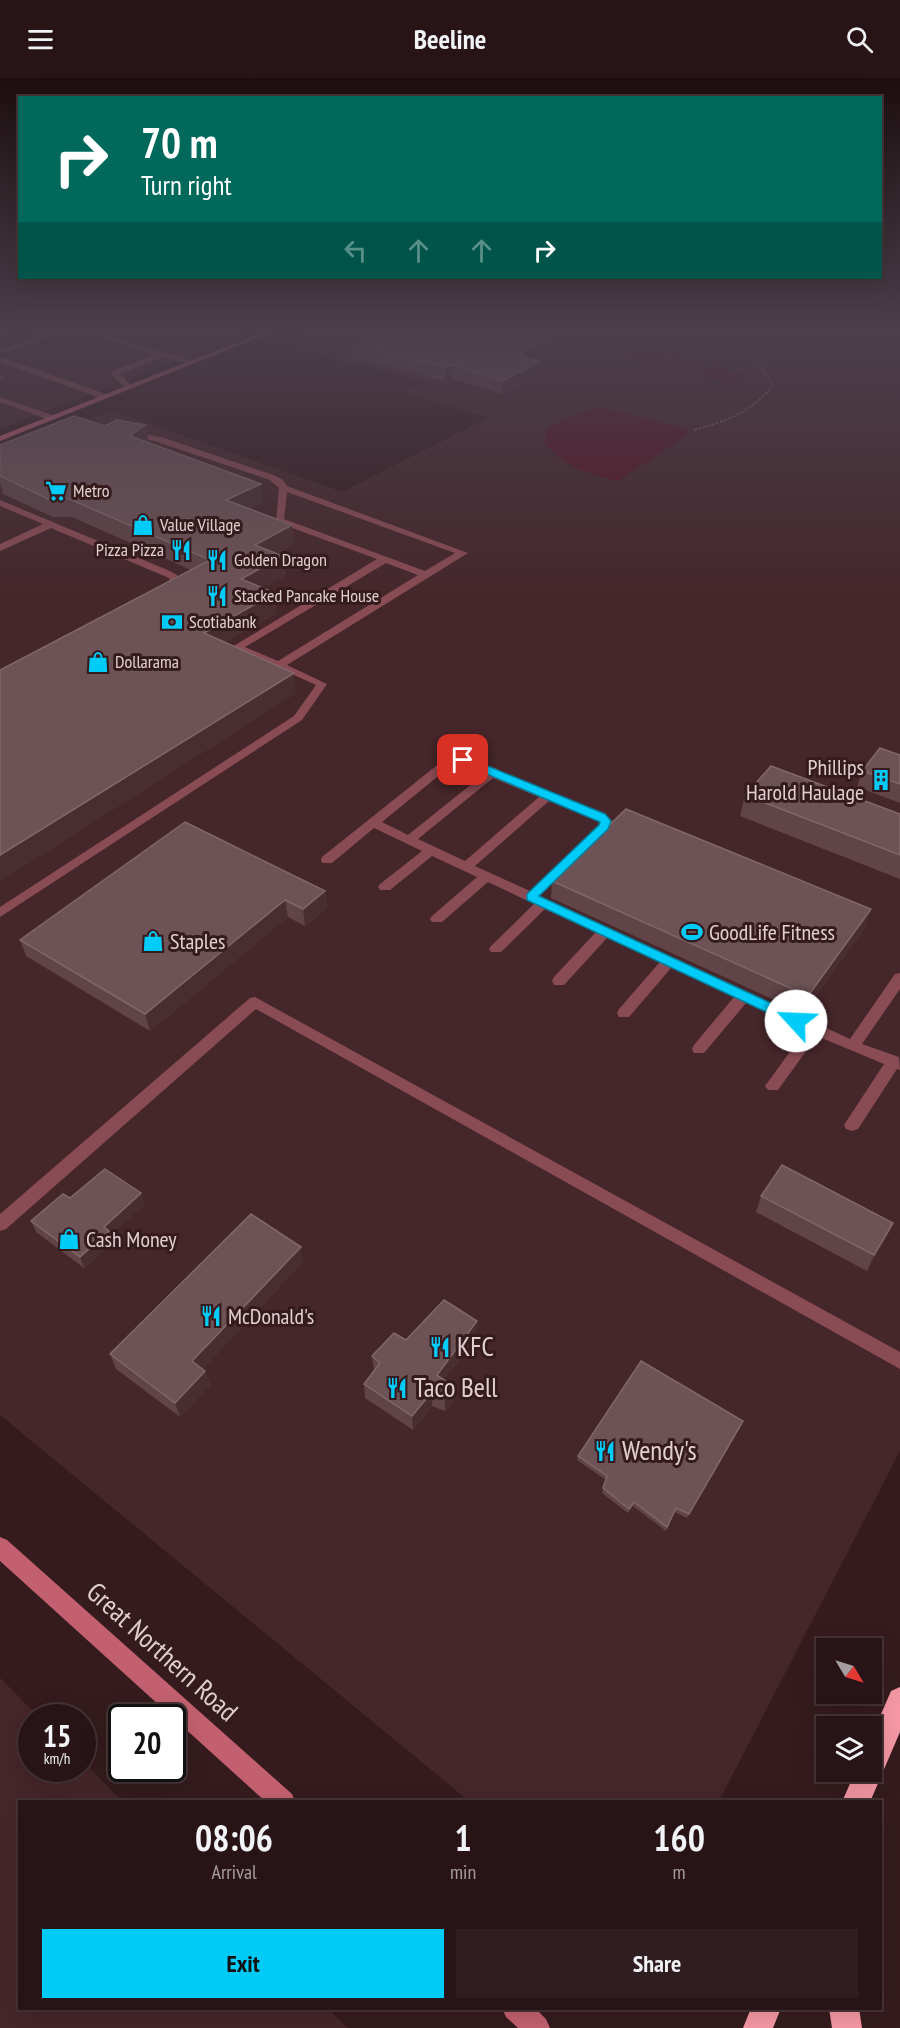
<!DOCTYPE html>
<html lang="en">
<head>
<meta charset="utf-8">
<style>
  :root { --surface:#281416; --page:#301d1f; --text:#f1f3f6; --muted:#a59ea1; --line:#443335; --accent:#00cbf9 }
  body { margin:0; font-family:"PT Sans Narrow",sans-serif; background:var(--page); color:var(--text); height:100vh; display:flex; flex-direction:column; font-size:22px; white-space:nowrap }
  * { box-sizing:border-box; margin:0 }
  p { font-size:20px; color:var(--muted) }
  .icon { flex:none; width:33px; height:33px; fill:none; stroke:currentColor; stroke-width:2; stroke-linecap:round; stroke-linejoin:round }
  .map { position:relative; flex:1; overflow:hidden }
  .panel { position:absolute; left:18px; top:1722px; width:864px; height:210px; display:flex; flex-direction:column; background:var(--surface); border-radius:0px; box-shadow:0 6px 24px #0002,0 0 0 2px var(--line) }
  .panel>* { flex:none }
  .hud { position:absolute; left:18px; top:18px; width:864px; height:183px; border-radius:0px; box-shadow:0 6px 24px #0002,0 0 0 2px var(--line); background:#00695c; color:#fff; overflow:hidden }
  .needle { width:39px; rotate:128deg }
  .controls { position:absolute; left:816px; top:1560px; display:grid; gap:12px }
  .controls a { display:grid; place-items:center; width:66px; height:66px; border-radius:0px; background:var(--surface); box-shadow:0 6px 24px #0002,0 0 0 2px var(--line); font-size:30px }
  .speed { position:absolute; left:18px; top:1626px; display:flex; gap:12px; font-size:30px; font-weight:700; text-align:center }
  .speed>* { display:grid; place-content:center; width:78px; height:78px; border-radius:50%; background:var(--surface); box-shadow:0 6px 24px #0002,0 0 0 2px var(--line); line-height:1 }
  .speed small { font-size:15px; font-weight:400 }
  .speed .limit { border:3px solid #111; border-radius:9px; background:#fff; color:#111 }
  .pin { position:absolute; display:grid; place-items:center; width:51px; height:51px; color:#fff; margin:-26px; border-radius:12px; box-shadow:0 3px 9px #0006 }
  .me { position:absolute; width:66px; margin:-33px; rotate:295deg; stroke-linejoin:round; filter:drop-shadow(0 0 4px #0008) }
  .turn { display:flex; align-items:center; gap:21px; height:126px; padding:0 24px; font-size:27px }
  .turn .icon { width:78px; height:78px; stroke-width:2.5 }
  .turn b { display:block; font-size:42px; line-height:51px }
  .lanes { display:flex; align-items:center; height:57px; padding:0 24px; background:#0003; justify-content:center; gap:30px; direction:ltr }
  .lanes .off { opacity:.35 }
  .eta { display:flex; justify-content:space-evenly; align-items:center; height:102px; text-align:center }
  .eta b { font-size:36px; font-weight:800; line-height:42px }
  .cta { display:flex; gap:12px; margin-top:auto; padding:12px 24px }
  .cta a { flex:1; height:69px; border-radius:0px; background:var(--accent); color:#111; font-size:24px; font-weight:800; line-height:69px; text-align:center }
  .cta a+a { background:var(--page); color:var(--text) }
  header { display:flex; justify-content:space-between; align-items:center; height:78px; padding:0 24px; background:var(--surface); font-size:27px; font-weight:800 }
  .map>svg:first-child { display:block }
  .built { fill:#45262a }
  .green { fill:#561222 }
  .lines { fill:none; stroke-linecap:round; stroke-linejoin:round }
  .path { stroke:#715a5c; stroke-width:2; stroke-dasharray:3 1.5; stroke-linecap:butt }
  .lane { fill:#8a4c54; fill-rule:evenodd }
  .secondary { fill:#c3606f; fill-rule:evenodd }
  .highway { fill:#f598a4; fill-rule:evenodd }
  .wall { fill:#604447 }
  .shaded-wall { fill:#492e31 }
  .building { fill:#6e5356; stroke:#806769; stroke-width:1.5 }
  .route { fill:#00cbf9; stroke:#0084a2; stroke-width:1.5 }
  .labels { text-anchor:middle; stroke-width:6; stroke-linejoin:round; paint-order:stroke }
  .far-poi-label { font-size:18px; fill:#e1cfd0; stroke:#351b1e; text-anchor:start }
  .poi-label { font-size:22px; fill:#e1cfd0; stroke:#351b1e; text-anchor:start }
  .near-poi-label { font-size:27px; fill:#e1cfd0; stroke:#351b1e; text-anchor:start }
  .near-street-label { font-size:27px; fill:#e1cfd0; stroke:#351b1e }
</style>
</head>
<body>
<header><svg class="icon" aria-label="menu" viewBox="0 0 24 24"><path d="M4 6h16M4 12h16M4 18h16"/></svg>Beeline<svg class="icon" aria-label="search" viewBox="0 0 24 24"><circle cx="10" cy="10" r="6"/><path d="M15 15l6 6"/></svg></header>
<div class="map">
<svg width="900" height="1950" viewBox="0 0 900 1950">
  <rect width="100%" height="100%" fill="#351b1e"/>
  <g class="built">
    <path d="M 37,252 L 255,252 L 0,351 L 0,265 Z"/>
    <path d="M 310,252 L 900,252 L 900,1373 L 719,1723 L 469,1723 L 0,1337 L 0,377 L 111,332 L 342,414 L 488,340 L 404,314 L 422,304 L 278,265 Z"/>
    <path d="M 0,1600 L 39,1639 L 32,1640 L 32,1690 L 82,1690 L 83,1683 L 122,1723 L 20,1724 L 20,1930 L 328,1931 L 348,1950 L 0,1950 Z"/>
  </g>
  <g class="green">
    <path d="M 634,268 L 667,276 L 651,285 L 618,276 Z"/>
    <path d="M 672,277 L 706,287 L 690,295 L 656,286 Z"/>
    <path d="M 712,288 L 747,297 L 731,306 L 696,296 Z"/>
    <path d="M 600,329 L 686,351 L 688,357 L 618,403 C 587,395 565,390 544,365 L 547,351 L 574,337 Z"/>
  </g>
  <g class="lines">
    <path class="path" d="M 694,352 C 725,344 753,333 773,307 L 754,281"/>
    <g class="lane">
      <path d="M 3,252 L 13,252 L 0,257 L 0,253 Z"/>
      <path d="M 59,252 L 69,252 L 6,275 L 0,274 L 0,271 Z"/>
      <path d="M 80,252 L 89,252 L 196,284 L 192,286 L 162,279 L 120,296 L 133,309 L 126,311 L 112,297 L 112,293 L 154,277 Z"/>
      <path d="M 0,279 L 109,317 L 110,319 L 103,321 L 0,284 Z"/>
      <rect x="0" y="297" width="4" height="4"/>
      <path d="M 0,319 L 55,338 L 56,340 L 49,342 L 0,324 Z"/>
      <path d="M 128,352 L 164,360 L 276,398 L 283,402 L 287,408 L 468,475 L 287,587 L 327,606 L 302,642 L 0,839 L 0,829 L 294,638 L 316,607 L 232,569 L 377,481 L 276,444 L 279,410 L 270,402 L 158,364 L 125,356 L 125,352 ZM 287,414 L 455,475 L 425,493 L 284,441 ZM 386,485 L 418,497 L 278,583 L 245,569 Z"/>
      <path d="M 0,422 L 170,493 L 177,497 L 180,504 L 167,516 L 159,516 L 158,514 L 170,503 L 169,500 L 51,450 L 0,473 L 0,466 L 43,446 L 0,428 Z"/>
      <path d="M 458,678 L 498,691 L 500,694 L 605,736 L 612,743 L 608,752 L 540,818 L 850,961 L 895,896 L 900,895 L 900,911 L 862,966 L 899,979 L 900,992 L 897,991 L 858,1051 L 852,1053 L 846,1051 L 844,1047 L 884,986 L 817,958 L 778,1012 L 768,1012 L 765,1008 L 768,1004 L 805,953 L 746,925 L 704,975 L 694,975 L 692,971 L 694,967 L 734,919 L 671,890 L 629,939 L 619,939 L 617,935 L 619,931 L 660,884 L 607,860 L 564,907 L 554,907 L 552,903 L 554,899 L 596,854 L 545,831 L 501,874 L 491,874 L 489,871 L 491,868 L 534,826 L 488,804 L 442,844 L 432,844 L 430,841 L 432,838 L 477,799 L 432,778 L 390,812 L 380,812 L 378,809 L 380,806 L 422,773 L 374,750 L 332,785 L 322,785 L 321,782 L 322,779 L 446,680 ZM 453,686 L 484,696 L 408,757 L 382,744 ZM 493,700 L 539,719 L 465,783 L 418,761 ZM 549,723 L 597,742 L 599,744 L 598,748 L 530,813 L 475,788 Z"/>
      <path d="M 255,919 L 900,1274 L 900,1291 L 256,931 L 6,1151 L 0,1153 L 0,1136 L 250,920 Z"/>
    </g>
    <g class="secondary">
      <path d="M 268,252 L 277,252 L 0,363 L 0,358 Z"/>
      <path d="M 0,1459 L 7,1462 L 292,1716 L 295,1724 L 266,1724 L 0,1483 Z"/>
      <path d="M 502,1930 L 535,1930 L 546,1941 L 550,1950 L 518,1950 L 506,1939 Z"/>
    </g>
    <g class="highway">
      <path d="M 900,1609 L 900,1654 L 870,1724 L 842,1724 L 855,1694 L 872,1694 L 872,1657 L 891,1613 Z"/>
      <path d="M 751,1930 L 781,1930 L 773,1950 L 743,1950 Z"/>
      <path d="M 829,1930 L 859,1930 L 862,1950 L 832,1950 Z"/>
    </g>
  </g>
  <g class="wall">
    <path d="M 388,252 L 574,252 L 574,261 L 533,282 L 539,284 L 538,297 L 501,316 L 451,300 L 445,303 L 352,280 L 351,267 Z"/>
    <path d="M 145,347 L 148,364 L 263,425 L 249,431 L 292,447 L 294,466 L 276,476 L 283,478 L 285,498 L 263,510 L 277,535 L 226,564 L 296,615 L 0,803 L 191,492 L 72,439 L 53,439 L 3,416 L 0,405 L 0,367 L 105,348 Z"/>
    <path d="M 900,677 L 900,725 L 857,709 L 862,693 Z"/>
    <path d="M 745,717 L 900,736 L 900,801 L 740,738 Z"/>
    <path d="M 552,803 L 866,848 L 803,935 L 551,820 Z"/>
    <path d="M 325,813 L 327,830 L 305,848 L 288,839 L 150,953 L 26,878 L 20,862 Z"/>
    <path d="M 761,1118 L 893,1145 L 886,1160 L 867,1193 L 756,1134 Z"/>
    <path d="M 70,1120 L 145,1126 L 110,1157 L 113,1164 L 84,1190 L 36,1154 L 31,1143 Z"/>
    <path d="M 303,1184 L 203,1291 L 205,1293 L 210,1307 L 180,1339 L 116,1291 L 110,1276 Z"/>
    <path d="M 477,1243 L 477,1258 L 444,1302 L 454,1323 L 445,1333 L 432,1328 L 413,1352 L 365,1320 L 364,1306 L 374,1293 L 372,1278 L 406,1262 Z"/>
    <path d="M 741,1348 L 687,1440 L 675,1434 L 666,1453 L 633,1428 L 628,1435 L 602,1415 L 606,1402 L 577,1382 L 578,1378 Z"/>
  </g>
  <g class="shaded-wall">
    <path d="M 568,252 L 574,252 L 574,261 L 517,290 L 518,277 Z"/>
    <path d="M 539,284 L 538,297 L 501,316 L 502,303 Z"/>
    <path d="M 451,287 L 451,300 L 445,303 L 445,289 Z"/>
    <path d="M 145,347 L 149,365 L 130,358 Z"/>
    <path d="M 261,406 L 263,425 L 229,441 L 226,422 Z"/>
    <path d="M 292,447 L 294,466 L 257,486 L 255,467 Z"/>
    <path d="M 283,478 L 285,498 L 244,521 L 241,501 Z"/>
    <path d="M 275,515 L 277,535 L 208,575 L 204,555 Z"/>
    <path d="M 294,595 L 296,615 L 0,803 L 0,777 Z"/>
    <path d="M 325,813 L 327,830 L 305,848 L 303,831 Z"/>
    <path d="M 285,822 L 288,839 L 150,953 L 145,936 Z"/>
    <path d="M 871,831 L 866,848 L 803,935 L 808,918 Z"/>
    <path d="M 141,1115 L 145,1126 L 110,1157 L 113,1164 L 84,1190 L 80,1179 L 104,1149 Z"/>
    <path d="M 893,1145 L 886,1160 L 867,1193 L 874,1177 Z"/>
    <path d="M 301,1169 L 303,1184 L 197,1298 L 192,1283 Z"/>
    <path d="M 477,1243 L 477,1258 L 438,1311 L 437,1297 Z"/>
    <path d="M 205,1293 L 210,1307 L 180,1339 L 175,1325 Z"/>
    <path d="M 454,1309 L 454,1323 L 445,1333 L 445,1319 Z"/>
    <path d="M 432,1314 L 432,1328 L 413,1352 L 412,1338 Z"/>
    <path d="M 743,1343 L 741,1348 L 687,1440 L 689,1436 Z"/>
  </g>
  <g class="building">
    <path d="M 388,252 L 568,252 L 518,277 L 539,284 L 502,303 L 451,287 L 445,289 L 351,267 Z"/>
    <path d="M 74,338 L 105,348 L 117,342 L 145,347 L 130,358 L 261,406 L 226,422 L 292,447 L 255,467 L 283,478 L 241,501 L 275,515 L 204,555 L 294,595 L 0,777 L 0,592 L 210,482 L 67,420 L 48,421 L 0,398 L 0,393 L 2,390 L 0,389 L 0,367 Z"/>
    <path d="M 880,670 L 900,677 L 900,706 L 862,693 Z"/>
    <path d="M 771,688 L 900,736 L 900,777 L 745,717 Z"/>
    <path d="M 626,731 L 871,831 L 808,918 L 552,803 Z"/>
    <path d="M 185,744 L 325,813 L 303,831 L 285,822 L 145,936 L 20,862 Z"/>
    <path d="M 782,1087 L 893,1145 L 874,1177 L 761,1118 Z"/>
    <path d="M 105,1091 L 141,1115 L 104,1149 L 109,1153 L 80,1179 L 31,1143 L 63,1116 L 70,1120 Z"/>
    <path d="M 251,1136 L 301,1169 L 192,1283 L 205,1293 L 175,1325 L 110,1276 Z"/>
    <path d="M 444,1222 L 477,1243 L 437,1297 L 454,1309 L 445,1319 L 432,1314 L 412,1338 L 364,1306 L 380,1285 L 372,1278 L 394,1255 L 406,1262 Z"/>
    <path d="M 641,1283 L 743,1343 L 689,1436 L 676,1430 L 667,1449 L 634,1424 L 629,1431 L 603,1410 L 607,1398 L 578,1378 Z"/>
  </g>
  <linearGradient id="sky" x2="0" y2="1"><stop stop-color="#1d0f10"/><stop offset="0.48" stop-color="#4b3f4c"/><stop offset="1" stop-color="#4b3f4c" stop-opacity="0"/></linearGradient>
  <rect width="900" height="525" fill="url(#sky)"/>
  <path class="route" d="M 463,678 L 605,736 L 611,743 L 608,751 L 539,818 L 801,939 L 803,943 L 801,946 L 792,946 L 527,822 L 527,816 L 599,747 L 600,744 L 459,684 L 459,679 Z"/>
  <defs>
    <symbol id="supermarket-bare" viewBox="-9 -9 18 18"><path d="M-6-5.5h2.5l.6 2H6L4.5 2H-2.5L-4.4-4H-6ZM-1.5 3.2a1.3 1.3 0 1 0 .1 0ZM3 3.2a1.3 1.3 0 1 0 .1 0Z" fill="#00cbf9" stroke="#351b1e" stroke-width="2.5" paint-order="stroke"/></symbol>
    <symbol id="shop-bare" viewBox="-9 -9 18 18"><path d="M-5-2.5h2.3a2.7 3.5 0 0 1 5.4 0H5L5.5 6h-11ZM-1.5-2.5h3a1.5 2.3 0 0 0-3 0Z" fill="#00cbf9" stroke="#351b1e" stroke-width="2.5" paint-order="stroke"/></symbol>
    <symbol id="restaurant-bare" viewBox="-9 -9 18 18"><path d="M-5-6h1v4h1v-4h1v4h1v-4h1v5L-1.5 .5V6h-2V.5L-5-1ZM5-6V6H3V1.5H1.5Q1.5-4 5-6Z" fill="#00cbf9" stroke="#351b1e" stroke-width="2.5" paint-order="stroke"/></symbol>
    <symbol id="bank-bare" viewBox="-9 -9 18 18"><path d="M-6-4H6V4H-6ZM0-2.3a2.3 2.3 0 1 0 0 4.6a2.3 2.3 0 1 0 0-4.6Z" fill="#00cbf9" stroke="#351b1e" stroke-width="2.5" paint-order="stroke"/></symbol>
    <symbol id="building-bare" viewBox="-9 -9 18 18"><path d="M-4-6H4V6H1V3H-1V6H-4ZM-2.5-4.3h1.7v1.8h-1.7ZM.8-4.3h1.7v1.8H.8ZM-2.5-1h1.7V.8h-1.7ZM.8-1h1.7V.8H.8Z" fill="#00cbf9" stroke="#351b1e" stroke-width="2.5" paint-order="stroke"/></symbol>
    <symbol id="stadium-bare" viewBox="-9 -9 18 18"><path d="M0-5a6.5 5 0 1 0 0 10a6.5 5 0 1 0 0-10ZM-3.5-1.8h7v3.6h-7Z" fill="#00cbf9" stroke="#351b1e" stroke-width="2.5" paint-order="stroke"/></symbol>
  </defs>
  <g fill-rule="evenodd">
    <use href="#supermarket-bare" x="41" y="398" width="30" height="30"/>
    <use href="#shop-bare" x="128" y="432" width="30" height="30"/>
    <use href="#restaurant-bare" x="166" y="457" width="30" height="30"/>
    <use href="#restaurant-bare" x="202" y="467" width="30" height="30"/>
    <use href="#restaurant-bare" x="202" y="503" width="30" height="30"/>
    <use href="#bank-bare" x="157" y="529" width="30" height="30"/>
    <use href="#shop-bare" x="83" y="569" width="30" height="30"/>
    <use href="#building-bare" x="866" y="687" width="30" height="30"/>
    <use href="#stadium-bare" x="677" y="839" width="30" height="30"/>
    <use href="#shop-bare" x="138" y="848" width="30" height="30"/>
    <use href="#shop-bare" x="54" y="1146" width="30" height="30"/>
    <use href="#restaurant-bare" x="196" y="1223" width="30" height="30"/>
    <use href="#restaurant-bare" x="425" y="1254" width="30" height="30"/>
    <use href="#restaurant-bare" x="382" y="1295" width="30" height="30"/>
    <use href="#restaurant-bare" x="590" y="1358" width="30" height="30"/>
  </g>
  <g class="labels">
    <g class="far-poi-label">
      <text x="73" y="419">Metro</text>
      <text x="160" y="453">Value Village</text>
      <text x="164" y="478" text-anchor="end">Pizza Pizza</text>
      <text x="234" y="488">Golden Dragon</text>
      <text x="234" y="524">Stacked Pancake House</text>
      <text x="189" y="550">Scotiabank</text>
      <text x="115" y="590">Dollarama</text>
    </g>
    <g class="poi-label">
      <text x="864" y="697" text-anchor="end">Phillips<tspan x="864" dy="25">Harold Haulage</tspan></text>
      <text x="709" y="862">GoodLife Fitness</text>
      <text x="170" y="871">Staples</text>
      <text x="86" y="1169">Cash Money</text>
      <text x="228" y="1246">McDonald's</text>
    </g>
    <g class="near-poi-label">
      <text x="457" y="1278">KFC</text>
      <text x="414" y="1319">Taco Bell</text>
      <text x="622" y="1382">Wendy's</text>
    </g>
    <g class="near-street-label">
      <text transform="translate(162 1574) rotate(42)" y="9">Great Northern Road</text>
    </g>
  </g>
</svg>
<div class="controls">
<a><svg class="needle" viewBox="-14 -14 28 28"><path d="M0-13l5 13h-10z" fill="#e53935"/><path d="M0 13l5-13h-10z" fill="#a59ea1"/></svg></a>
<a><svg class="icon" aria-label="layers" viewBox="0 0 24 24"><path d="M12 4l9 5-9 5-9-5zM3 14l9 5 9-5"/></svg></a>
</div>
<div class="speed"><div>15<small>km/h</small></div><div class="limit">20</div></div>
<div class="pin" style="left:463px;top:682px;background:#d93025"><svg class="icon" aria-label="arrive" viewBox="0 0 24 24"><path d="M6 21V4h12l-3 4 3 4H6"/></svg></div>
<svg class="me" style="left:796px;top:943px" viewBox="-20 -20 40 40"><circle r="19" fill="#fff"/><path d="M0-13L10 11 0 6-10 11z" fill="#00cbf9"/></svg>
<div class="hud">
<div class="turn"><svg class="icon" aria-label="right" viewBox="0 0 24 24"><path d="M7 20v-9h11M14 6l5 5-5 5"/></svg><div><b>70 m</b>Turn right</div></div>
<div class="lanes"><svg class="icon off" aria-label="left" viewBox="0 0 24 24"><path d="M17 20v-9H6M10 6l-5 5 5 5"/></svg><svg class="icon off" aria-label="ahead" viewBox="0 0 24 24"><path d="M12 20V5M6 11l6-6 6 6"/></svg><svg class="icon off" aria-label="ahead" viewBox="0 0 24 24"><path d="M12 20V5M6 11l6-6 6 6"/></svg><svg class="icon" aria-label="right" viewBox="0 0 24 24"><path d="M7 20v-9h11M14 6l5 5-5 5"/></svg></div>
</div>
<section class="panel">
<div class="eta">
<div><b>08:06</b><p>Arrival</p></div>
<div><b>1</b><p>min</p></div>
<div><b>160</b><p>m</p></div>
</div>
<div class="cta"><a>Exit</a><a>Share</a></div>
</section>
</div>
</body>
</html>
